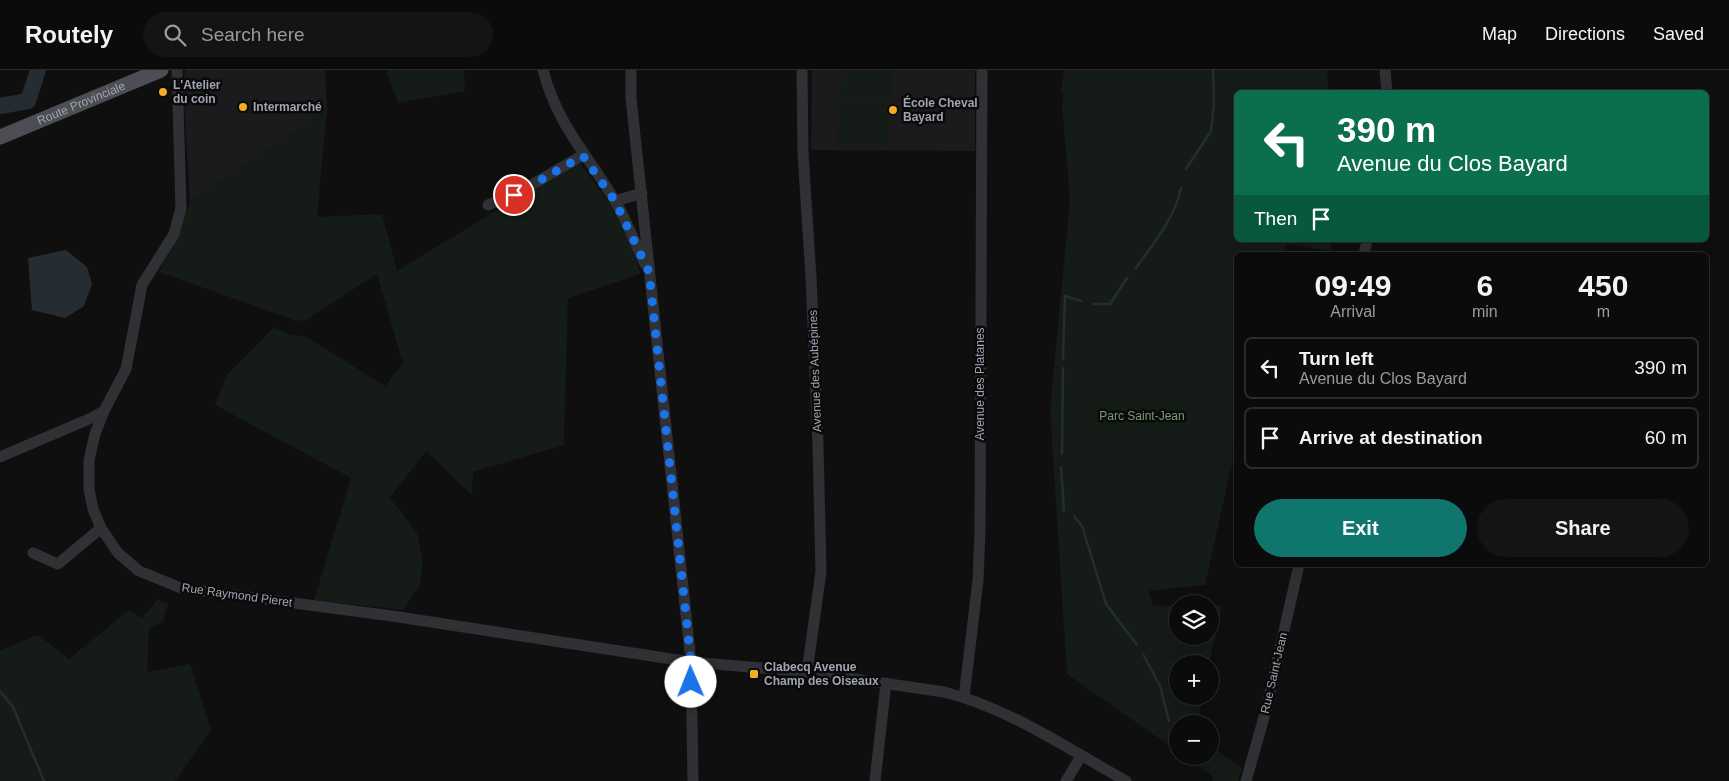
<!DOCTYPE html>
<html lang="en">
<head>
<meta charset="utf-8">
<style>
  :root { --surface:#0b0b0c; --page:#141415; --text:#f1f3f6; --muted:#9a9b9d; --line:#2b2b2d; --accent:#0f766e }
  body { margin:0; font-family:Helvetica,sans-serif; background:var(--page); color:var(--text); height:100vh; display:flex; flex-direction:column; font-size:19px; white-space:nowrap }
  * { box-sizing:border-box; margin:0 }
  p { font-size:16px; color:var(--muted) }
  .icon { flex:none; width:28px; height:28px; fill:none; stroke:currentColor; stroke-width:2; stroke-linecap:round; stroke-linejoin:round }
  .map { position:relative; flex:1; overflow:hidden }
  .details { position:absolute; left:1234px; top:182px; width:475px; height:315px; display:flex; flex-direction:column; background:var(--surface); border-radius:8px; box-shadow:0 5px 20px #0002,0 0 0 1px var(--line) }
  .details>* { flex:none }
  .top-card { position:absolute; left:1234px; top:20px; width:475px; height:152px; border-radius:8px; box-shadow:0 5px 20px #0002,0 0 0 1px var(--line); background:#0b6e4f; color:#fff; overflow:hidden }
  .fabs { position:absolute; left:1169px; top:525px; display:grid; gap:10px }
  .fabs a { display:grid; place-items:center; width:50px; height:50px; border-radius:50%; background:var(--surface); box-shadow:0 5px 20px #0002,0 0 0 1px var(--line); font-size:25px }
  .pin { position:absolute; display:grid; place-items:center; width:42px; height:42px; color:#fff; margin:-21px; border:2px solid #fff; border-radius:50%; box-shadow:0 1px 5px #0007 }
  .me { position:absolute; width:55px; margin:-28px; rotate:359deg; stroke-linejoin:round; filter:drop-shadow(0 0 4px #0008) }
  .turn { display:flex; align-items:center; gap:18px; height:105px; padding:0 20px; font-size:22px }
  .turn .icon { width:65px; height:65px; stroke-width:2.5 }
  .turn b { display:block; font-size:35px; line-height:42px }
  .then { display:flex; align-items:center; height:48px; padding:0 20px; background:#0003; gap:10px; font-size:19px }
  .eta { display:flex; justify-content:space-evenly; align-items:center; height:85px; text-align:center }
  .eta b { font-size:30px; font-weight:700; line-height:35px }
  .button { display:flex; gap:10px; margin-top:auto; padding:10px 20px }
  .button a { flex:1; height:58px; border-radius:30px; background:var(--accent); color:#fff; font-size:20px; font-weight:700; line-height:58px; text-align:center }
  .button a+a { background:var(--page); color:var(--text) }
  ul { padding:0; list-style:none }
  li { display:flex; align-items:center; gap:15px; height:62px; margin:0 10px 8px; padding:0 10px; border:2px solid var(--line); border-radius:8px }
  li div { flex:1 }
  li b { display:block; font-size:19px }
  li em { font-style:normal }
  header { display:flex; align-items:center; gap:30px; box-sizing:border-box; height:70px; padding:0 25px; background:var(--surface); border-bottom:1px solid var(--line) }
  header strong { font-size:24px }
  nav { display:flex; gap:28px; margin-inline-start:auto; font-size:18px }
  .search { width:350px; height:45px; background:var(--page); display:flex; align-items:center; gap:12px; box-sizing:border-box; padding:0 18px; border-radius:28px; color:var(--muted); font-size:19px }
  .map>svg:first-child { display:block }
  .built { fill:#1b1b1d }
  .green { fill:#151b16 }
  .water { fill:#252d33 }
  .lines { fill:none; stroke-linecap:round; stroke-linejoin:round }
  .stream { stroke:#252d33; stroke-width:2.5 }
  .river { stroke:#252d33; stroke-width:16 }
  .minor { stroke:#303135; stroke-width:11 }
  .major { stroke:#4c4e54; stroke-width:15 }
  .route { stroke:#1a73e8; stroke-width:9; stroke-dasharray:0 16.2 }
  .poi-dot { fill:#f5ac22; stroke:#0a0a0b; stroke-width:2 }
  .labels { text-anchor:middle; stroke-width:5; stroke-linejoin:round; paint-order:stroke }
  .poi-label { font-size:12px; font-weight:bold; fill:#9fa5b1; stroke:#0a0a0b; text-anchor:start }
  .street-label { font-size:12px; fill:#9fa5b1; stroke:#0a0a0b }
  .park-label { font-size:12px; fill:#759d77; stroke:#0a0a0b }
</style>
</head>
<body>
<header>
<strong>Routely</strong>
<div class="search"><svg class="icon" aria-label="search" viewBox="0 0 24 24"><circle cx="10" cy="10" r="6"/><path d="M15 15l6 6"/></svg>Search here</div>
<nav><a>Map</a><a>Directions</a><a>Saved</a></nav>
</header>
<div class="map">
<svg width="1729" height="711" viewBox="0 0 1729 711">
  <rect width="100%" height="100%" fill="#0f0f10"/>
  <g class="built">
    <path d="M 186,0 L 325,0 L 327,40 L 190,133 L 183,10 Z"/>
    <path d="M 812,0 L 975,0 L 975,81 L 811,80 Z"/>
  </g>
  <g class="green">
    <path d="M 386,0 L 464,0 L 465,21 L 398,33 Z"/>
    <path d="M 841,0 L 892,0 L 891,30 L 840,29 Z"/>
    <path d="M 1064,0 L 1327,0 L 1329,22 L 1236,22 L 1236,170 L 1331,170 L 1331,181 L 1286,174 L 1283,185 L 1236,185 L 1236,299 L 1232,394 L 1205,515 L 1149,521 L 1153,536 L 1177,535 L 1178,566 L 1210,566 L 1210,535 L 1222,535 L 1209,594 L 1178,594 L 1178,626 L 1203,626 L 1197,654 L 1178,654 L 1177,681 L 1067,604 L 1050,340 L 1070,130 L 1062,36 L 1064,25 L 1061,22 Z"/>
    <path d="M 839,32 L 890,34 L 889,77 L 838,78 Z"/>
    <path d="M 327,40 L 317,147 L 382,144 L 397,201 L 502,137 L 580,93 C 608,130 629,158 640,204 L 568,228 L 564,375 L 473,402 L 472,425 L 426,381 L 390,428 L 417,463 L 423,490 L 420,515 L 403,540 L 314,530 L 351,408 L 215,335 L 227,305 L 274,257 L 290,265 L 307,267 L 385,316 L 403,294 L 377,204 L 306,250 L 297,251 L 159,202 L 190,133 Z"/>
    <path d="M 158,529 L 168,534 L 163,552 L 149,559 L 147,602 L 190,594 L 211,660 L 175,711 L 0,711 L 0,580 L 38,565 L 69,589 L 129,540 L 142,548 Z"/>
    <path d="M 1210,676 L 1242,698 L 1238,711 L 1213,711 L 1211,705 L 1185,686 L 1210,686 Z"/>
  </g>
  <path class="water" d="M 66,180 L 87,197 L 92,214 L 84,236 L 65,248 L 32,240 L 28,188 Z"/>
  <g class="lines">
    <g class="stream">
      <path d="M 1186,99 L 1211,61 L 1214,34 L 1213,0"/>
      <path d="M 1136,198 C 1153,174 1175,148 1181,118"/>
      <path d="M 1094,234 L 1110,234 L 1127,208"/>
      <path d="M 1063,289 L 1065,226 L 1081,231"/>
      <path d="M 1062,384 L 1063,298"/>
      <path d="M 1061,397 L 1064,441"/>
      <path d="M 1074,446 L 1082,456 L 1106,534 L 1137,575"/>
      <path d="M 1143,584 L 1160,616 L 1169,651"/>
      <path d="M 0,621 L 13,637 L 44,711"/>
    </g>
    <path class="river" d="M 0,36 L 28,31 L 38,0"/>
    <g class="minor">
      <path d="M 177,0 L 181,138 L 174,164 L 142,215 L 126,299 L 104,341 L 95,364 L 89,390 L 89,419 L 93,439 L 101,458 L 118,483 L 139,501 L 181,518 L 392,546 L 691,592 L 807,602 L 944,622 C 1009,638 1068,679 1126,711"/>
      <path d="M 543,0 C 557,55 588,85 615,131 C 627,151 635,173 645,194"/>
      <path d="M 631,0 L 631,28 L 691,592 L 693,711"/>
      <path d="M 802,0 L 803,84 L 811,207 L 818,375 L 821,502 L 807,602"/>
      <path d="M 1385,0 L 1387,22"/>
      <path d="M 615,131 L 642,123"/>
      <path d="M 488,135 L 514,125 L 583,85"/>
      <path d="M 1364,185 L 1367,170"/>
      <path d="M 0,387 L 89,349 L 104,341"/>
      <path d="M 33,483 L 58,494 L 101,458"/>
      <path d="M 964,627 L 978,510 L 980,461 L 982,0"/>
      <path d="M 875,711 L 886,613"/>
      <path d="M 1066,711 L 1081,686"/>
      <path d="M 1246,711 L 1266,640 L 1299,495"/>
    </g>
    <path class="major" id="s1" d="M 0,67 L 161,0"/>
  </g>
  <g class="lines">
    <path class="route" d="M 514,125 L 583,86 L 615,131 L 649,202 L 691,592 L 691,612"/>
  </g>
  <g class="poi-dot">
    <circle cx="163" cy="22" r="5"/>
    <circle cx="243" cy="37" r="5"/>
    <circle cx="893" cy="40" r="5"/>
    <rect x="749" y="599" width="10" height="10" rx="2.5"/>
  </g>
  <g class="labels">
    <g class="poi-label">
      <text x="173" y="19">L'Atelier<tspan x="173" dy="14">du coin</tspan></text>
      <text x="903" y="37">École Cheval<tspan x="903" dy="14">Bayard</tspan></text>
      <text x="253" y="41">Intermarché</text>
      <text x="764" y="601">Clabecq Avenue<tspan x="764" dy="14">Champ des Oiseaux</tspan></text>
    </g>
    <g class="street-label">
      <text dy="4" stroke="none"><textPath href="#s1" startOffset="88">Route Provinciale</textPath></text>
      <text transform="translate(815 301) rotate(-92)" y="4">Avenue des Aubépines</text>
      <text transform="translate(980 314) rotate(-90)" y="4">Avenue des Platanes</text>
      <text transform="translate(237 525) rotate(8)" y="4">Rue Raymond Pieret</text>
      <text transform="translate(1274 603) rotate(-77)" y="4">Rue Saint-Jean</text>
    </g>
    <g class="park-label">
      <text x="1142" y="350">Parc Saint-Jean</text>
    </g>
  </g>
</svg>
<div class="fabs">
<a><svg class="icon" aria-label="layers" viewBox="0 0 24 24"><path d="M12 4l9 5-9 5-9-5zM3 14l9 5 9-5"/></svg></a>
<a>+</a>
<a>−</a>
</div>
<div class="pin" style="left:514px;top:125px;background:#d93025"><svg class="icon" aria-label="arrive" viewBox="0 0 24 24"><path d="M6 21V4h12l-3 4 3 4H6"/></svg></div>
<svg class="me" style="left:691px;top:612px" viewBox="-20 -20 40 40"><circle r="19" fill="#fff"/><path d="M0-13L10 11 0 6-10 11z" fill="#1a73e8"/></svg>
<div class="top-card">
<div class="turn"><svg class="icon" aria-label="left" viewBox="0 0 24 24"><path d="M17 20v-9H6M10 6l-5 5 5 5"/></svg><div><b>390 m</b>Avenue du Clos Bayard</div></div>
<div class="then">Then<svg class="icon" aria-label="arrive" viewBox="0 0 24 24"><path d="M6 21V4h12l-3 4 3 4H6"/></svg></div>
</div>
<section class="details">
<div class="eta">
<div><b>09:49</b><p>Arrival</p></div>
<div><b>6</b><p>min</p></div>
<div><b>450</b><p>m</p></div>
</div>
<ul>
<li><svg class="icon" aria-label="left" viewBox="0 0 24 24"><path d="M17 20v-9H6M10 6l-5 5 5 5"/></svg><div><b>Turn left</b><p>Avenue du Clos Bayard</p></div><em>390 m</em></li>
<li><svg class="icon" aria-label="arrive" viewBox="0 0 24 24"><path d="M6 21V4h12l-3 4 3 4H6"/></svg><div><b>Arrive at destination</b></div><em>60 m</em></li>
</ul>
<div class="button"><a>Exit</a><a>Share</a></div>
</section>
</div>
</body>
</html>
